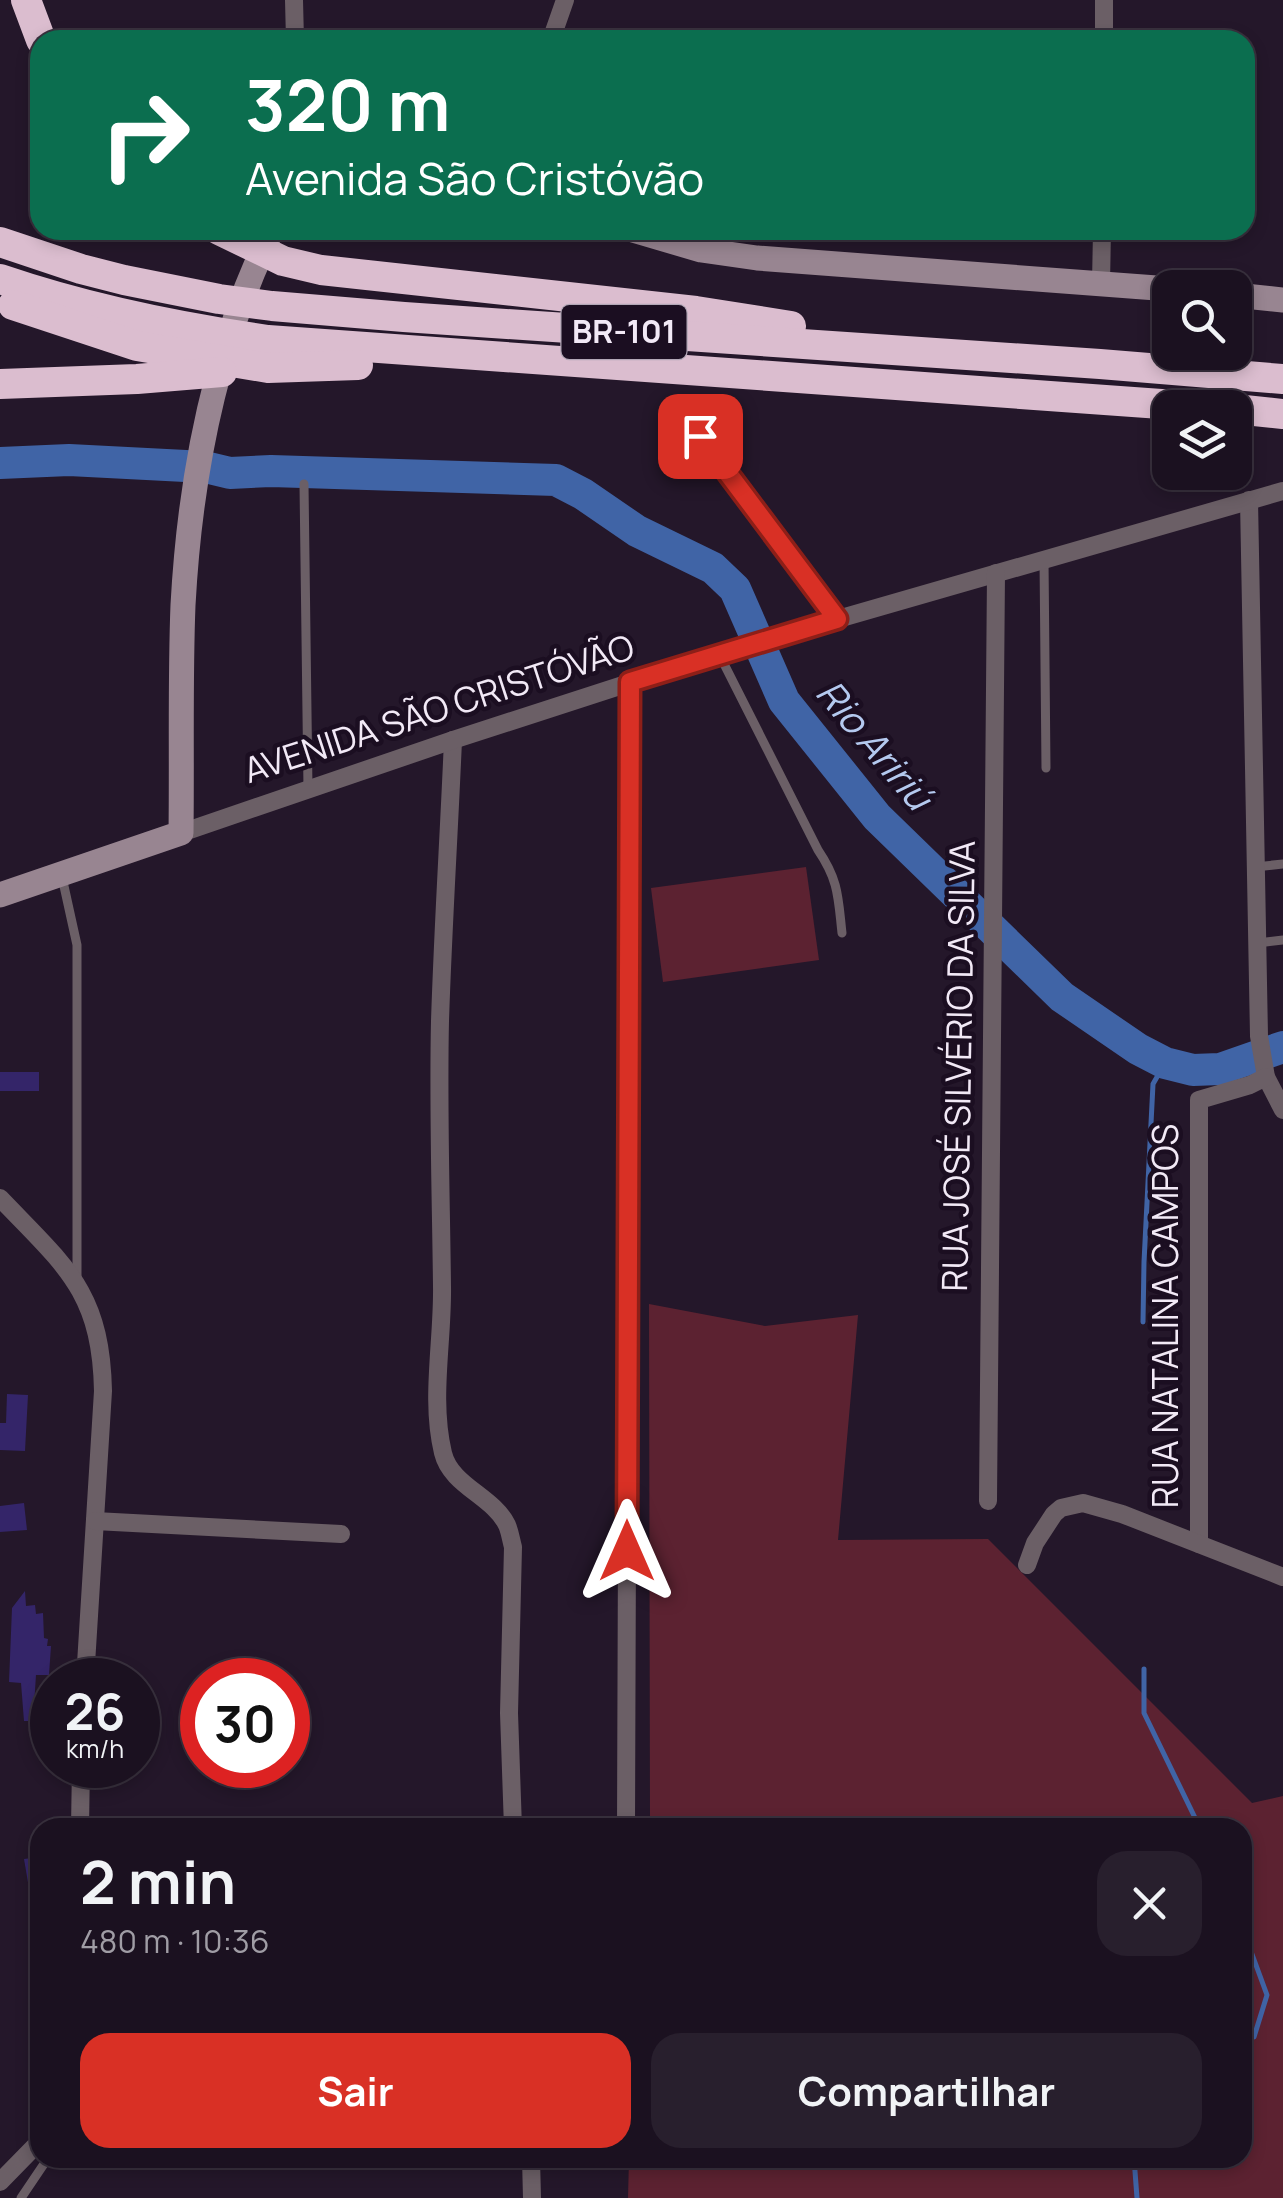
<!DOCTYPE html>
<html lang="pt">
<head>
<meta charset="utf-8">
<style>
  :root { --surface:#1b1120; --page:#281f2d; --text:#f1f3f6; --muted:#a09da5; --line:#39313e; --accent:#d93025 }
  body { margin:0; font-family:Manrope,sans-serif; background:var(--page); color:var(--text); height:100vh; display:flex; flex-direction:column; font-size:38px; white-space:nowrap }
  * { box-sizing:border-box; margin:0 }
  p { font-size:32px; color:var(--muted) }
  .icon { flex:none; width:55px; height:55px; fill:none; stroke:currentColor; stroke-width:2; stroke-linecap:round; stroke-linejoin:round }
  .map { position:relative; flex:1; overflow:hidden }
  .panel { position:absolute; left:30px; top:1818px; width:1222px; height:350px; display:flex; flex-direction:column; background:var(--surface); border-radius:30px; box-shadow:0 5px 15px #0003,0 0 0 2px var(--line) }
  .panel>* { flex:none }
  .banner { position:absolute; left:30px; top:30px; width:1225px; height:210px; border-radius:30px; box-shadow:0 5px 15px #0003,0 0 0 2px var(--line); background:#0b6e4f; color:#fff; overflow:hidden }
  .tools { position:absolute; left:1152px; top:270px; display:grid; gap:20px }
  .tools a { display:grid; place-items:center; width:100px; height:100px; border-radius:20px; background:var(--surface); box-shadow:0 5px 15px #0003,0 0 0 2px var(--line); font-size:50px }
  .speed { position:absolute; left:30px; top:1658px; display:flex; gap:20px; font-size:50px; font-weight:700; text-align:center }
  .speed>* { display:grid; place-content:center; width:130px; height:130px; border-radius:50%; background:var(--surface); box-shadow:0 5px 15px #0003,0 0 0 2px var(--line); line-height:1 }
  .speed small { font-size:25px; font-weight:400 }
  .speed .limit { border:15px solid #d22; background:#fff; color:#111 }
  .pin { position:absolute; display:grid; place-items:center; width:85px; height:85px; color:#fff; margin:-42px; border-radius:20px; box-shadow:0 5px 15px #0006 }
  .me { position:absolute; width:110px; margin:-55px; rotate:0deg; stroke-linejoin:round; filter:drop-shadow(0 0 8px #0008) }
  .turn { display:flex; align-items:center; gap:35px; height:210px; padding:0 50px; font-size:45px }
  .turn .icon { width:130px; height:130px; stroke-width:2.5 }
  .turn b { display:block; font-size:70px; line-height:85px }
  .round { display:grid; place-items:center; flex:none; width:105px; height:105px; border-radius:30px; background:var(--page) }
  .overview { display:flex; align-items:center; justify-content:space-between; height:170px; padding:0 50px }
  h1 { font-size:60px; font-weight:700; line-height:75px }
  .action { display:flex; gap:20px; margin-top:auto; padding:20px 50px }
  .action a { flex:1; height:115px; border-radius:30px; background:var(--accent); color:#fff; font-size:40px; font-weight:700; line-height:115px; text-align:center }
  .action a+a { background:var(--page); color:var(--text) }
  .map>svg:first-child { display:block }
  .green { fill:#5c2231 }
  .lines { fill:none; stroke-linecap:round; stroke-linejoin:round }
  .stream { stroke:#4064a6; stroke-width:5 }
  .river { stroke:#4064a6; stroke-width:32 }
  .building { fill:#342569 }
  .service { stroke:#6b5f66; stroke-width:9 }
  .minor { stroke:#6b5f66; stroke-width:18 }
  .secondary { stroke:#988591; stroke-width:25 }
  .motorway { stroke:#dbbdcf; stroke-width:30 }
  .route-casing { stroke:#8d1f18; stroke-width:25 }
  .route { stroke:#d93025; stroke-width:18 }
  .labels { text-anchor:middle; stroke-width:9; stroke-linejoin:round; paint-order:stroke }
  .shield { fill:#1b0e21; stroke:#b2a7b6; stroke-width:2.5 }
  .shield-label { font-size:32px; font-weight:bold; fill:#f2e9f6 }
  .street-label { font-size:35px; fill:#f2e9f6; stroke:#1b0e21 }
  .water-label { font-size:38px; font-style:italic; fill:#b4c9ef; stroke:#1b0e21 }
</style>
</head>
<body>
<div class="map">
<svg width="1283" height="2198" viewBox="0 0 1283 2198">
  <rect width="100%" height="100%" fill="#24172a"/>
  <g class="green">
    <path d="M 806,867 L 819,960 L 663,982 L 651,888 Z"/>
    <path d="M 649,1304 L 765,1326 L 858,1315 L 838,1540 L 988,1539 L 1252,1803 L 1283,1796 L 1283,2198 L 628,2198 L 629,2158 L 1242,2158 L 1242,1828 L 650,1827 Z"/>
  </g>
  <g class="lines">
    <g class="stream">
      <path d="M 1143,1322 L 1144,1262 L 1153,1084 L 1165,1063"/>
      <path d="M 1144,1669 L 1144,1713 L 1200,1828"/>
      <path d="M 1242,1927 L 1267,1995 L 1254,2037 L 1242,2041"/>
      <path d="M 1134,2158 L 1137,2198"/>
    </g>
    <path class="river" d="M 0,463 L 69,460 L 205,467 L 230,473 L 271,471 L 556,480 L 583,494 L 637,531 L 713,568 L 735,589 L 784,701 L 877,817 L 1062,997 L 1138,1049 L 1165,1063 L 1193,1070 L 1220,1069 L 1283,1047"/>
  </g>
  <g class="building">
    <rect x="0" y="1072" width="39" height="19"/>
    <path d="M 7,1394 L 28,1395 L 25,1451 L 0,1450 L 0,1423 L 6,1423 Z"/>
    <path d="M 24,1503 L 27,1530 L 0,1532 L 0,1506 Z"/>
    <path d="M 25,1591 L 26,1606 L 35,1605 L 36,1614 L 43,1613 L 44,1638 L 48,1639 L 47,1646 L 51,1646 L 49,1675 L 36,1675 L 33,1721 L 24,1721 L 21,1683 L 9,1682 L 12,1608 Z"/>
    <path d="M 40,1857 L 40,1905 L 32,1906 L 24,1859 Z"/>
  </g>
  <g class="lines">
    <g class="service">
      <path d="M 304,484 L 308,789"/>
      <path d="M 1044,559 L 1046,768"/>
      <path d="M 719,654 L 818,850 C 839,881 838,897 842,933"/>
      <path d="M 1255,867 L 1283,864"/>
      <path d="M 62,877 L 77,945 L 77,1279"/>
      <path d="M 1258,943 L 1283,940"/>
      <path d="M 21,2198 L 48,2158"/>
    </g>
    <g class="minor">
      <path d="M 294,0 L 295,40"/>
      <path d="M 551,40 L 565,0"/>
      <path d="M 1104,40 L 1104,0"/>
      <path d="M 1101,284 L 1102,230"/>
      <path d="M 700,436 L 837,619"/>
      <path d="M 1249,500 L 1259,1036 L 1266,1077 L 1283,1110"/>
      <path d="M 453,740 C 449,834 443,927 440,1021 C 438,1109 441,1198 442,1286 C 443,1341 430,1399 443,1453 C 451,1486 493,1496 507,1525 C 510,1532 511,1540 513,1547 L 509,1713 L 513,1828"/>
      <path d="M 181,833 L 453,740 L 737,648 L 1283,491"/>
      <path d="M 0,1198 C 65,1266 101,1291 103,1391 L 85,1680"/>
      <path d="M 988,1501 L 996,573"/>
      <path d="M 95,1521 L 341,1534"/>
      <path d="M 1199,1544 L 1199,1100 L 1250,1085 L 1266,1077"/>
      <path d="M 1027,1565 L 1035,1543 L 1054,1514 L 1061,1508 L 1083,1503 L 1122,1514 L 1283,1577"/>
      <path d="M 80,1828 L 81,1765"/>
      <path d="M 626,1828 L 630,681"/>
      <path d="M 531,2158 L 532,2198"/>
      <path d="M 0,2182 L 40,2141"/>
    </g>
    <g class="secondary">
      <path d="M 633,230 L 701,250 L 757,258 L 1170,289"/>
      <path d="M 1235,295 L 1283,300"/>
      <path d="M 0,895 L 181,833 C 182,757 180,681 183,605 C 190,476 215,346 272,230"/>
    </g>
    <g class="motorway">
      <path d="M 26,0 L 41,40"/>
      <path d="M 219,230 L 283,261 L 321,270 L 696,311 L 791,326"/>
      <path d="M 0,242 L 81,269 L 124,280 L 219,299 L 272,306 L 404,317 L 1100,364 L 1283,379"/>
      <path d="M 0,279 C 88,309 176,327 268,340 L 1217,408"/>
      <path d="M 13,305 L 137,346 L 268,368 L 358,365"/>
      <path d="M 0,384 L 137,379 L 222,372"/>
      <path d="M 1235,409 L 1283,414"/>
    </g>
  </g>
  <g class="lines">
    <defs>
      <path id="route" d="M 627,1551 L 630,682 L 837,619 L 700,436"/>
    </defs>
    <use href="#route" class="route-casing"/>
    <use href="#route" class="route"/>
  </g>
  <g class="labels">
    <rect class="shield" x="561.5" y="305" width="125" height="54" rx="8"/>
    <g class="shield-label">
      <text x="624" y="343">BR-101</text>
    </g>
    <g class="street-label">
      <text transform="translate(439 709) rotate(-18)" y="12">AVENIDA SÃO CRISTÓVÃO</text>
      <text transform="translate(959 1066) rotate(-89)" y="12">RUA JOSÉ SILVÉRIO DA SILVA</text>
      <text transform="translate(1166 1316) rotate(-90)" y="12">RUA NATALINA CAMPOS</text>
    </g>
    <g class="water-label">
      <text transform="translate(874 745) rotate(50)" y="13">Rio Aririú</text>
    </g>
  </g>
</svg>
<div class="tools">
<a><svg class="icon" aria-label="search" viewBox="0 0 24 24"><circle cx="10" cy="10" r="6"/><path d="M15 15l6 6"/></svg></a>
<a><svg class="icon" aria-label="layers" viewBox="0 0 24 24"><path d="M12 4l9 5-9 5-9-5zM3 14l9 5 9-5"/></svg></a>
</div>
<div class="speed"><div>26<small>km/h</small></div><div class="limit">30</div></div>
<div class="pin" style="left:700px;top:436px;background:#d93025"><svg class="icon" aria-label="arrive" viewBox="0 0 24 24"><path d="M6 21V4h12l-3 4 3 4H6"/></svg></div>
<svg class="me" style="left:627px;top:1551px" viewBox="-20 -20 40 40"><path d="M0-17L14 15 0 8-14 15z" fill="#d93025" stroke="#fff" stroke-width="4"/></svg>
<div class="banner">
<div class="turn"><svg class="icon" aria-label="right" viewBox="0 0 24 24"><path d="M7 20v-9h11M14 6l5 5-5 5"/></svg><div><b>320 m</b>Avenida São Cristóvão</div></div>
</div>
<section class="panel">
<div class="overview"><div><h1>2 min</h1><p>480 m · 10:36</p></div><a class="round"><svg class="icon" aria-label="close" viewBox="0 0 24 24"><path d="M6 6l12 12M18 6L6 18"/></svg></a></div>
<div class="action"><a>Sair</a><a>Compartilhar</a></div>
</section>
</div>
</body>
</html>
